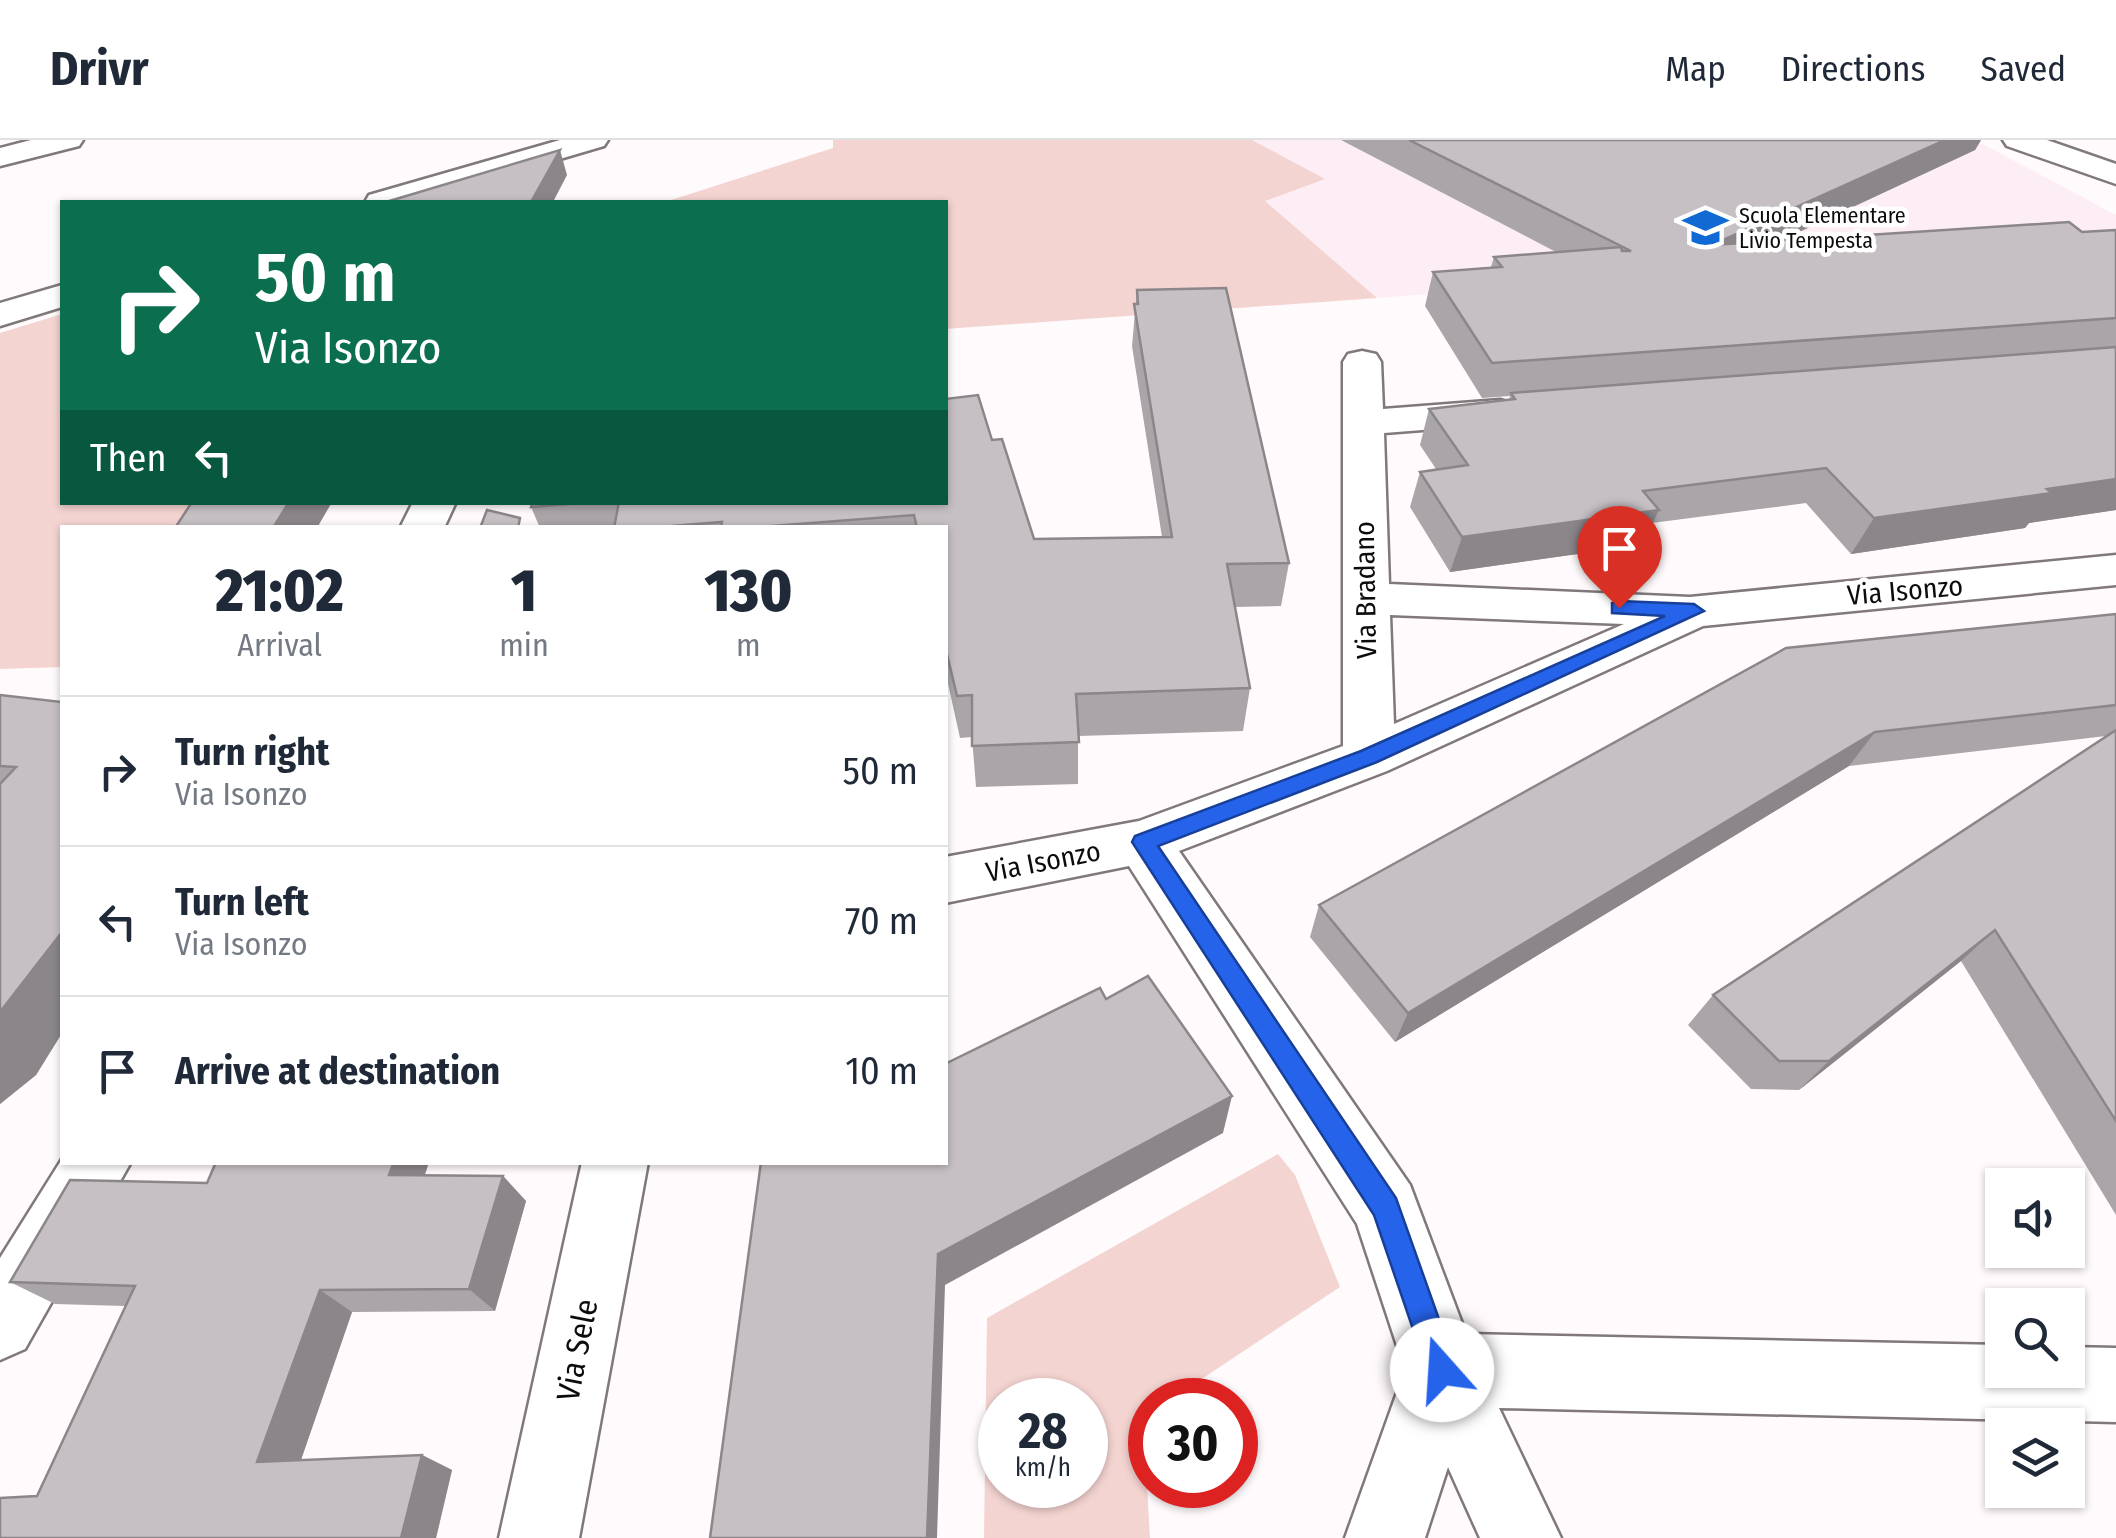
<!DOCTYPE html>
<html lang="en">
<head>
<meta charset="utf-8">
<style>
  :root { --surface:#fff; --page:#f6f6f7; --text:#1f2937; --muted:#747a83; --line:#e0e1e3 }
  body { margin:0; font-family:"Fira Sans Condensed",sans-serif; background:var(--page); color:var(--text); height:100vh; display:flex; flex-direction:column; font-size:38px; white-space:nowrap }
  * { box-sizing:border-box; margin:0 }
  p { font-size:32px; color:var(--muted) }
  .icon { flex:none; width:55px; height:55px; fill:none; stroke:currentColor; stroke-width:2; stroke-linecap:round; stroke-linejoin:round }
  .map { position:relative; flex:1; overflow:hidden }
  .side { position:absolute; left:60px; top:385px; width:888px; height:640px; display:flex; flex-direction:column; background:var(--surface); border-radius:0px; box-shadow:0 2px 8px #0004 }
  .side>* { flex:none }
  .guide { position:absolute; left:60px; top:60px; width:888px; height:305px; border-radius:0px; box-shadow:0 2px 8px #0004; background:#0b6e4f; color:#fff; overflow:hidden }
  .fabs { position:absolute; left:1985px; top:1028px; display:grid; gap:20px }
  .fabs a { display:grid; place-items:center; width:100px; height:100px; border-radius:0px; background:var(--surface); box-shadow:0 2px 8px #0004; font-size:50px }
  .speed { position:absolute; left:978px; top:1238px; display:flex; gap:20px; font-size:50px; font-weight:700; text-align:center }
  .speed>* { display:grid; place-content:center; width:130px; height:130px; border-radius:50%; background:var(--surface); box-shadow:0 2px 8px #0004; line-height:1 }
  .speed small { font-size:25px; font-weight:400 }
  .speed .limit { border:15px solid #d22; background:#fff; color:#111 }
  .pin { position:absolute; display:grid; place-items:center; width:85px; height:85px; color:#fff; margin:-102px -42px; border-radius:50% 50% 50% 0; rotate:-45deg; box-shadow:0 0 10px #0007 }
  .pin .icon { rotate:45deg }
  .me { position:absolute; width:110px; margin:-55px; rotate:341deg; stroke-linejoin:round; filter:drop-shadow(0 0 8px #0008) }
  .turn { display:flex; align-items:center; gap:35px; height:210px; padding:0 30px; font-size:45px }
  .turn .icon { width:130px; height:130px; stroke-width:2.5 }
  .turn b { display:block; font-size:70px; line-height:85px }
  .then { display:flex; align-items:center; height:95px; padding:0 30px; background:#0003; gap:20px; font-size:38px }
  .eta { display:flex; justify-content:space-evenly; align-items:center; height:170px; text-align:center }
  .eta b { font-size:60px; font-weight:800; line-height:70px }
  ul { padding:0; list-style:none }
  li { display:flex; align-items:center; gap:30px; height:150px; padding:0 30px; border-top:2px solid var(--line) }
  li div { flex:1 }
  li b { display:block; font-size:38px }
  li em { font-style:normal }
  header { display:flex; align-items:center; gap:60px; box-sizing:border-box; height:140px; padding:0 50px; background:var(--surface); border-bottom:2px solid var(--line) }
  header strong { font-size:48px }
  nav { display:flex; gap:55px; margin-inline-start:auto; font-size:35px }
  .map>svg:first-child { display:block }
  .built { fill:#fdedf4 }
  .green { fill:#f4d4d1; fill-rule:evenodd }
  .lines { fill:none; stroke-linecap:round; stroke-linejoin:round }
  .street-casing { stroke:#80787b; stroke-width:5 }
  .street { fill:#fff; fill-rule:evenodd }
  .wall { fill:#aaa5a9 }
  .shaded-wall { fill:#8b868a }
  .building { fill:#c6c0c5; stroke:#8b868a; stroke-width:2.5 }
  .route { fill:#2563eb; stroke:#184099; stroke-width:2.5 }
  .labels { text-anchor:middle; stroke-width:9; stroke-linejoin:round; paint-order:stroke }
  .far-poi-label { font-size:22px; fill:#0d0b0c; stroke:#fff; text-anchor:start }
  .street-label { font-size:28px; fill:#0d0b0c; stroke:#fff }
  .near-street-label { font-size:32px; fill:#0d0b0c; stroke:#fff }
</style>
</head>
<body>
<header>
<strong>Drivr</strong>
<nav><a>Map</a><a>Directions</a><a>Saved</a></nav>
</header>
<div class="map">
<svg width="2116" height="1398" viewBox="0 0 2116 1398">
  <rect width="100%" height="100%" fill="#fffafc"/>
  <path class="built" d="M 1252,0 L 1975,0 L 2116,75 L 2116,100 L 1377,158 L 1264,60 L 1324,39 Z"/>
  <g class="green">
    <path d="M 833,0 L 1252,0 L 1325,39 L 1265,61 L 1377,158 L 945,189 L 945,62 L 665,62 L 833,8 Z"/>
    <path d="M 62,174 L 62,362 L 217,363 L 194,387 L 62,388 L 62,527 L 0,529 L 0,193 Z"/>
    <path d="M 1278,1014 L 1295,1035 L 1340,1147 L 1170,1260 L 1150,1260 L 1150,1274 L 1143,1279 L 1150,1398 L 984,1398 L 987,1178 ZM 1000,1260 L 1085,1260 L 1085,1345 L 1000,1345 Z"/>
  </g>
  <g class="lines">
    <defs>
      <g id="street">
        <path d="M 31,0 L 83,0 L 79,6 L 0,26 L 0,8 Z"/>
        <path d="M 560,0 L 608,0 L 604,6 L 414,62 L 365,62 L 369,55 Z"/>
        <path d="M 2003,0 L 2047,0 L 2116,24 L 2116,44 L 2007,6 Z"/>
        <path d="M 62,145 L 62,167 L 0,186 L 0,163 Z"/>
        <path d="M 1362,211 L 1376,214 L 1381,222 L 1383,269 L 1500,260 L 1514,264 L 1520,272 L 1514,280 L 1500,284 L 1384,293 L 1389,444 L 1690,457 L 2116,415 L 2116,445 L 1703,486 L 1387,631 L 1179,711 L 1410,1045 L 1466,1194 L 2002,1205 L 2002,1230 L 2068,1230 L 2068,1207 L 2116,1208 L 2116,1282 L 1499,1268 L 1561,1398 L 1480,1398 L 1448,1327 L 1425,1398 L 1345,1398 L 1405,1230 L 1357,1084 L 1129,726 L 945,763 L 945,717 L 1139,681 L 1343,606 L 1343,222 L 1348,214 ZM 1390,475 L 1624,484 L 1394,584 Z"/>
        <path d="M 413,362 L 456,362 L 444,388 L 400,388 Z"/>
        <path d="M 62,1019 L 62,1022 L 131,1022 L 25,1209 L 0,1220 L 0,1118 Z"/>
        <path d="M 582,1022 L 648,1022 L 579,1398 L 499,1398 Z"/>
      </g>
    </defs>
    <use href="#street" class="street-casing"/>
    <use href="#street" class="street"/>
  </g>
  <g class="wall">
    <path d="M 1341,0 L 1981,0 L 1975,10 L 1780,101 L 2116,90 L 2116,370 L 2029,383 L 2025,388 L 1851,414 L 1806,363 L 1652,383 L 1642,405 L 1450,432 L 1410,367 L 1420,332 L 1436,329 L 1420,305 L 1429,269 L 1509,260 L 1510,256 L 1482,258 L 1425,166 L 1433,132 L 1491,127 L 1494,117 L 1556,112 Z"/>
    <path d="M 1137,150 L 1289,423 L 1281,466 L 1235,467 L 1250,548 L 1243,591 L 1078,596 L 1078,644 L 976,647 L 972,597 L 960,598 L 945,530 L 945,388 L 540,388 L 531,367 L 533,362 L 945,362 L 992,300 L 1034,399 L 1162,397 L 1132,206 Z"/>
    <path d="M 2116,474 L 2116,1075 L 1961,821 L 1799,950 L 1751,949 L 1688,885 L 1713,855 L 2106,596 L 1849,626 L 1395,902 L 1310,797 L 1319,765 Z"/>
    <path d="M 0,555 L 62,562 L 62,893 L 36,935 L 0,964 Z"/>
    <path d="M 425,1035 L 503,1036 L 526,1061 L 495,1171 L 352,1172 L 301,1320 L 422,1315 L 452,1330 L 436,1398 L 0,1398 L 37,1356 L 125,1166 L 55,1164 L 10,1142 L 207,1043 Z"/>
  </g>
  <g class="shaded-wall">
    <path d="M 1945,0 L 1981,0 L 1975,10 L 1698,139 L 1712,105 Z"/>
    <path d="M 560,10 L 567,35 L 553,62 L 531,62 Z"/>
    <path d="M 2116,339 L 2116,370 L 2029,383 L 2025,388 L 1851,414 L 1874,378 Z"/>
    <path d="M 289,362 L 332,362 L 317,388 L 273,388 Z"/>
    <path d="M 1659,370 L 1642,405 L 1450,432 L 1462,397 Z"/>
    <path d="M 1875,592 L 1849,626 L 1395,902 L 1408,873 Z"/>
    <path d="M 1995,790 L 1961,821 L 1799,950 L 1829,921 Z"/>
    <path d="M 62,792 L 62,893 L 36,935 L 0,964 L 0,872 Z"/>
    <path d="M 1232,956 L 1223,993 L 945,1145 L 937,1398 L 927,1398 L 938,1114 Z"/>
    <path d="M 394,1022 L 429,1022 L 417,1060 L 389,1035 Z"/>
    <path d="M 503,1036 L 526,1061 L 495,1171 L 469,1149 Z"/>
    <path d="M 320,1150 L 352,1172 L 295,1337 L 257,1322 Z"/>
    <path d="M 422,1315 L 452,1330 L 436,1398 L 401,1398 Z"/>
  </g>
  <g class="building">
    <path d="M 1409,0 L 1945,0 L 1712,105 L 2069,82 L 2082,92 L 2116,90 L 2116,178 L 1492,223 L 1433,132 L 1502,127 L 1494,117 L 1621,107 L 1622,111 L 1631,111 Z"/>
    <path d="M 560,10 L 531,62 L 386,62 Z"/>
    <path d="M 1226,148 L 1289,423 L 1227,424 L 1250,548 L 1076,554 L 1079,602 L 972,606 L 972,555 L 957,556 L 945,506 L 945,388 L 917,388 L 914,375 L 746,388 L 721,388 L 722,382 L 648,388 L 614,388 L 619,362 L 945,362 L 945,259 L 978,255 L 992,300 L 1002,299 L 1034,399 L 1172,397 L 1134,164 L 1138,164 L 1137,150 Z"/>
    <path d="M 2116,207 L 2116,339 L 2047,349 L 2052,353 L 1874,378 L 1826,328 L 1643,351 L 1659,370 L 1462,397 L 1420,332 L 1468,325 L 1429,269 L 1515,259 L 1511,253 Z"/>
    <path d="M 192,362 L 289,362 L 273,388 L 175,388 Z"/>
    <path d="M 533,362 L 592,362 L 531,367 Z"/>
    <path d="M 487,370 L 520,378 L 518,388 L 480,388 Z"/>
    <path d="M 2116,474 L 2116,565 L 1875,592 L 1408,873 L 1319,765 L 1786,508 Z"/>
    <path d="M 0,555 L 62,562 L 62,792 L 0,872 L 0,644 L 16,627 L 0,626 Z"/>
    <path d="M 2116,590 L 2116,981 L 1995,790 L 1829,921 L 1779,921 L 1713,855 Z"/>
    <path d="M 1148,836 L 1232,956 L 938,1114 L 927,1398 L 710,1398 L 761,1022 L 945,1022 L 945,924 L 1100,848 L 1106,859 Z"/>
    <path d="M 216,1022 L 394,1022 L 389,1035 L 503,1036 L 469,1149 L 320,1150 L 257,1322 L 422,1315 L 401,1398 L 0,1398 L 0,1358 L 37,1356 L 135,1146 L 10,1142 L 70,1040 L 207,1043 Z"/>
  </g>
  <path class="route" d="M 1619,461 L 1694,464 L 1704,471 L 1377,622 L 1158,706 L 1396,1058 L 1457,1230 L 1453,1241 L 1442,1245 L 1431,1241 L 1427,1230 L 1374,1075 L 1132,702 L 1135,696 L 1361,611 L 1665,476 L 1612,473 L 1612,463 Z"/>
  <defs>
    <symbol id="school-bare" viewBox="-9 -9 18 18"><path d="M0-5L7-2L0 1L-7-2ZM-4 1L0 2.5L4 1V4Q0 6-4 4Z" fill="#116ad3" stroke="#fff" stroke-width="2.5" paint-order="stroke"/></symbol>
  </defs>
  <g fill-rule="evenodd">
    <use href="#school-bare" x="1674" y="56" width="63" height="63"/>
  </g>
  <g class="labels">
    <g class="far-poi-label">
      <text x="1739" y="83">Scuola Elementare<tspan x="1739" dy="25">Livio Tempesta</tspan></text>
    </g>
    <g class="street-label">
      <text transform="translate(1365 450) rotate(-91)" y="10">Via Bradano</text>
      <text transform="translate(1905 450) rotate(-5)" y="10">Via Isonzo</text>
      <text transform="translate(1043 721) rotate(-11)" y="10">Via Isonzo</text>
    </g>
    <g class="near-street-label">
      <text transform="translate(577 1210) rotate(-79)" y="11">Via Sele</text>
    </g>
  </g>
</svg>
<div class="fabs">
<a><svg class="icon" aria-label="sound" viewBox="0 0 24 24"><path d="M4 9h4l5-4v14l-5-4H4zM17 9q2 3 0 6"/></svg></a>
<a><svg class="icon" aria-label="search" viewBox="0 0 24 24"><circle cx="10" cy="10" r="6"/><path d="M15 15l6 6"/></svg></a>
<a><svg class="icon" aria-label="layers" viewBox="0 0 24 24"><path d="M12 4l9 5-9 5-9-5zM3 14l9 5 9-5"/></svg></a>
</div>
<div class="speed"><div>28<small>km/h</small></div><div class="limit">30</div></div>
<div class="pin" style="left:1619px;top:468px;background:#d93025"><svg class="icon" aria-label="arrive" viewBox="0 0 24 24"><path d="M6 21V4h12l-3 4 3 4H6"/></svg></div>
<svg class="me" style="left:1442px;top:1230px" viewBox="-20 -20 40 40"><circle r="19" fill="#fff"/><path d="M0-13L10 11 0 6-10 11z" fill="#2563eb"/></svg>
<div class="guide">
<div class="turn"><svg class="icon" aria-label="right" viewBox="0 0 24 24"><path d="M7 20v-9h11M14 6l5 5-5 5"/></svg><div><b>50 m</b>Via Isonzo</div></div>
<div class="then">Then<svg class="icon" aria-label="left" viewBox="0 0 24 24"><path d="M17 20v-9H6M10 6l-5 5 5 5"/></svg></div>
</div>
<section class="side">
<div class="eta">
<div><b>21:02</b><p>Arrival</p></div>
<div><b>1</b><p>min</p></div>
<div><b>130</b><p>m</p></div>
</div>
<ul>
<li><svg class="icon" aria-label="right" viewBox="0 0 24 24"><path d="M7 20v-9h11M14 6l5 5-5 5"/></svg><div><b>Turn right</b><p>Via Isonzo</p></div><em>50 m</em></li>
<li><svg class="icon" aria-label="left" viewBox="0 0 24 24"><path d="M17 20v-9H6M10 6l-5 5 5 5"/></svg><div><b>Turn left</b><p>Via Isonzo</p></div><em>70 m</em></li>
<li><svg class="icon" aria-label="arrive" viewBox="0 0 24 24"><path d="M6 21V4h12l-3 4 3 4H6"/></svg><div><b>Arrive at destination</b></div><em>10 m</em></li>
</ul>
</section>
</div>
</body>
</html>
